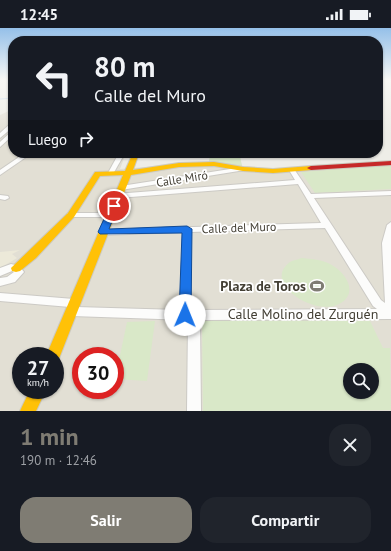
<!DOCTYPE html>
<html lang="es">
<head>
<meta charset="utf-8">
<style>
  :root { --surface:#171b24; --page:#20242c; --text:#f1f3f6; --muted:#9ea1a6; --accent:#7f7c73 }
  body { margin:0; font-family:"PT Sans",sans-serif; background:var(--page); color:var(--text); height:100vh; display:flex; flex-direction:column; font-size:15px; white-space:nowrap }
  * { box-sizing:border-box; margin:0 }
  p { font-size:13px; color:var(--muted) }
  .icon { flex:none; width:22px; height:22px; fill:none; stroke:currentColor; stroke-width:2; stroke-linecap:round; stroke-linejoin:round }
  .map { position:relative; height:383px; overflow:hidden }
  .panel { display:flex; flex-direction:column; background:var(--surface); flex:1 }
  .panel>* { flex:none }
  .hud { position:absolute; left:8px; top:8px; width:375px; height:122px; border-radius:16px; box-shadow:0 1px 3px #0004; background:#171b24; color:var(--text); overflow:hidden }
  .tools { position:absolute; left:343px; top:335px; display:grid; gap:8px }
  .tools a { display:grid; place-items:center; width:36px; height:36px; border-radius:50%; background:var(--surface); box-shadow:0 1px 3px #0004; font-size:20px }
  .speed { position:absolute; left:12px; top:319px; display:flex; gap:8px; font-size:20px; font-weight:700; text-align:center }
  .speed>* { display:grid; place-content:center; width:52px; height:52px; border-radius:50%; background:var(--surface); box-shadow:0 1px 3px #0004; line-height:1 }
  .speed small { font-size:10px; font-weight:400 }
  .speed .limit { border:6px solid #d22; background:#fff; color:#111 }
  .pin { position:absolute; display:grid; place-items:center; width:34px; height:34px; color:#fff; margin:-17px; border:2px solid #fff; border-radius:50%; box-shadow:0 1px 4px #0007 }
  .me { position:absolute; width:44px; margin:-22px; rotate:1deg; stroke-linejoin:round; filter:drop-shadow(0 0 3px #0008) }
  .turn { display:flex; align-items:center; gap:14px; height:84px; padding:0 20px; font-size:18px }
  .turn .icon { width:52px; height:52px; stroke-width:2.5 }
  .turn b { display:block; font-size:28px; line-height:34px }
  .then { display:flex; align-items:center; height:38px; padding:0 20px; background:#0003; gap:8px; font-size:15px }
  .round { display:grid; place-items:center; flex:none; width:42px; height:42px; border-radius:16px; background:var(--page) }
  .summary { display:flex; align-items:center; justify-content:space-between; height:68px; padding:0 20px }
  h1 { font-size:24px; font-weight:600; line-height:30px; color:var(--accent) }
  .primary-button { display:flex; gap:8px; margin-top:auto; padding:8px 20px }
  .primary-button a { flex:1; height:46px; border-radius:16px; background:var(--accent); color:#fff; font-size:16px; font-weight:600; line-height:46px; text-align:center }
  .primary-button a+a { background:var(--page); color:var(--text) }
  .status { display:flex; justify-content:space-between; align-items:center; height:28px; padding:0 20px; background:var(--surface); direction:ltr }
  .status svg { height:11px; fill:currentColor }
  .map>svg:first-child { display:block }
  .residential { fill:#e2dfd4; fill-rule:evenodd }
  .education { fill:#ece9d9 }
  .green { fill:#d9e8c8; fill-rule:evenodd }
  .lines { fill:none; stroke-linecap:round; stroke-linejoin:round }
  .stream { stroke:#b9d2ea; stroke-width:1 }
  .street-casing { stroke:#cccac5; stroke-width:2 }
  .slow-casing { stroke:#cccabf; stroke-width:2 }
  .jam-casing { stroke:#cccabf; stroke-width:2 }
  .street { fill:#fcfcfb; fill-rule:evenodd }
  .slow { fill:#ffc107; fill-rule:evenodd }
  .jam { fill:#c62828; fill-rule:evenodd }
  .route { fill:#1a73e8; stroke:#114b97 }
  .labels { text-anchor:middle; stroke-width:3.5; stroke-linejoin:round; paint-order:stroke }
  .street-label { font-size:12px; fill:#433f34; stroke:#fff }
  .near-poi-label { font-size:14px; font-weight:bold; fill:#433f34; stroke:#fff; text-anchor:end }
  .near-street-label { font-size:14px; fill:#433f34; stroke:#fff }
</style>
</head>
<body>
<div class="status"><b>12:45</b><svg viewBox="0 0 49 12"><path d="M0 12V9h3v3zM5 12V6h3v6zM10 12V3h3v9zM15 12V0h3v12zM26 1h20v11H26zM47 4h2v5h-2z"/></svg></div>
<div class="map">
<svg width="391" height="383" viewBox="0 0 391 383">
  <rect width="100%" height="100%" fill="#eeede7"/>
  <path class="residential" d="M 13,81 L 13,125 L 126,125 L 120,141 L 209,134 L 210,128 L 240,129 L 242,138 L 276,141 L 391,133 L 391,383 L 0,383 L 0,87 ZM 21,328 L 55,328 L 55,362 L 21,362 ZM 81,328 L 115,328 L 115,362 L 81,362 ZM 350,342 L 372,342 L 372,364 L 350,364 Z"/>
  <path class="education" d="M 20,222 L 12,226 L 17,230 L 0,240 L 0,224 Z"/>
  <g class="green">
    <path d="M 210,128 L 240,129 L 242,138 L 226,135 L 209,134 Z"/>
    <path d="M 391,137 L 391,161 L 315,165 L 301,144 Z"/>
    <path d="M 301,230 C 311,231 319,231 328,235 C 346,243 361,267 337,277 C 312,287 262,254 290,234 C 293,232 298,232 301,230 Z"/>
    <path d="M 202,292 L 370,293 L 383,320 L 390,320 L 391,382 L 203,383 ZM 350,342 L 372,342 L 372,364 L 350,364 Z"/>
    <path d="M 155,293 L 147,353 L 115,351 L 127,294 Z"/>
  </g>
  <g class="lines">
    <path class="stream" d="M 0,71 L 13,70"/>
    <defs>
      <g id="street">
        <path d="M 10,96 L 13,96 L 13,99 L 0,110 L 0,105 Z"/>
        <path d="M 13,102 L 13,107 L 0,119 L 0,114 Z"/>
        <path d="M 25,125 L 32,125 L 0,147 L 0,142 Z"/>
        <path d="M 119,125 L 125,125 L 113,146 L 109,146 L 108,145 Z"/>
        <path d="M 243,139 L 246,141 L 245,142 L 121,162 L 118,160 L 121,158 Z"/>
        <path d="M 292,140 L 294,141 L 311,166 L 391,163 L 391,167 L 314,170 L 381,272 L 385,275 L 382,215 L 387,197 L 391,194 L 391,291 L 200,292 L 201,383 L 187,383 L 188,292 L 72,288 L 68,286 L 66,283 L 68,280 L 70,279 L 0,273 L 0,265 L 74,271 L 78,272 L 79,275 L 76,279 L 180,282 L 183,204 L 103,207 L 99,204 L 100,202 L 321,195 L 298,156 L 118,170 L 114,168 L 115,166 L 295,152 L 289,142 ZM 325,200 L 373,278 L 377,281 L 191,282 L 191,204 Z"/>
        <path d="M 0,167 L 8,168 L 9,170 L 5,172 L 0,171 Z"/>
        <path d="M 68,185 L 110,185 L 114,187 L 110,189 L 71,189 L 67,187 Z"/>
        <path d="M 11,236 L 19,238 L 24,244 L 15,254 L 0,258 L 0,250 L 7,249 L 14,244 L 12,243 L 0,248 L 0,240 Z"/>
      </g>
      <g id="slow">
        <path d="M 133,125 L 139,125 L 133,142 L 179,135 L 214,134 L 243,139 L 273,141 L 311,138 L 315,140 L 311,142 L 273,145 L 243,143 L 214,138 L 179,139 L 131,147 L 60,328 L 58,333 L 55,334 L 55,328 L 46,328 L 123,147 L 100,148 L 74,189 L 36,230 L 20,243 L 16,244 L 12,243 L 11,240 L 68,185 L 95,144 L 125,143 Z"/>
        <path d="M 30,362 L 46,362 L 36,383 L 20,383 Z"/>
      </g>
      <path id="jam" d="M 391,133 L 391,137 L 311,142 L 307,140 L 311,138 Z"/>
    </defs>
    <use href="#street" class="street-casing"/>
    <use href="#slow" class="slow-casing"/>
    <use href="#jam" class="jam-casing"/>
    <use href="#street" class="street"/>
    <use href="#slow" class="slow"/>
    <use href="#jam" class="jam"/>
  </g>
  <linearGradient id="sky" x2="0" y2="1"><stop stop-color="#95c0e9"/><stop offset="0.49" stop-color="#f7f7f4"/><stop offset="1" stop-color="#f7f7f4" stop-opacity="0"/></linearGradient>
  <rect width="391" height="106" fill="url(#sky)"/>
  <path class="route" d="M 114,175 L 118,178 L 109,201 L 187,198 L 192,201 L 191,287 L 189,290 L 185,292 L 180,290 L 179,287 L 182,205 L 100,206 L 98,204 L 110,178 Z"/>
  <defs>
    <symbol id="stadium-bare" viewBox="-9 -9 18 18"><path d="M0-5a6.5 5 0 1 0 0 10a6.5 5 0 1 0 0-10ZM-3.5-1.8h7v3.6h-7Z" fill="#7f7c73" stroke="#fff" stroke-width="2.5" paint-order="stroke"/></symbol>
  </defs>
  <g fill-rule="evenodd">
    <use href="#stadium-bare" x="307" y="248" width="20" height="20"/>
  </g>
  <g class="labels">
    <g class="street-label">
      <text transform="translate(182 151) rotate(-9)" y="4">Calle Miró</text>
      <text transform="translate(239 200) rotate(-2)" y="4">Calle del Muro</text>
    </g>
    <g class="near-poi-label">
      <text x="306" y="263">Plaza de Toros</text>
    </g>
    <g class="near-street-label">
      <text x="303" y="291">Calle Molino del Zurguén</text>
    </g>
  </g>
</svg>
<div class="tools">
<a><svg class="icon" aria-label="search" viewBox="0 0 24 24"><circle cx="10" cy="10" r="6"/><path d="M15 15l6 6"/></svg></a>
</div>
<div class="speed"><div>27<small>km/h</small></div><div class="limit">30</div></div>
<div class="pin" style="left:114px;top:178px;background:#d93025"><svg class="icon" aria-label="arrive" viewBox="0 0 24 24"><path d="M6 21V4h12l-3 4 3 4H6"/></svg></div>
<svg class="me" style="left:185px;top:287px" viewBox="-20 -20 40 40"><circle r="19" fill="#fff"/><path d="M0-13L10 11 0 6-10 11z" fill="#1a73e8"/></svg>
<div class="hud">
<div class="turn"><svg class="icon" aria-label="left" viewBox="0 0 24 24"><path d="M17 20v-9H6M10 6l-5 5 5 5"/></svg><div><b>80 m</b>Calle del Muro</div></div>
<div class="then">Luego<svg class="icon" aria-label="right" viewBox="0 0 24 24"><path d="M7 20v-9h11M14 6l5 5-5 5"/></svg></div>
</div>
</div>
<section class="panel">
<div class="summary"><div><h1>1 min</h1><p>190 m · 12:46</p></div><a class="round"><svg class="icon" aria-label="close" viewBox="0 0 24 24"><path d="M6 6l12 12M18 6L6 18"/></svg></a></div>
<div class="primary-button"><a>Salir</a><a>Compartir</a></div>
</section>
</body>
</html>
